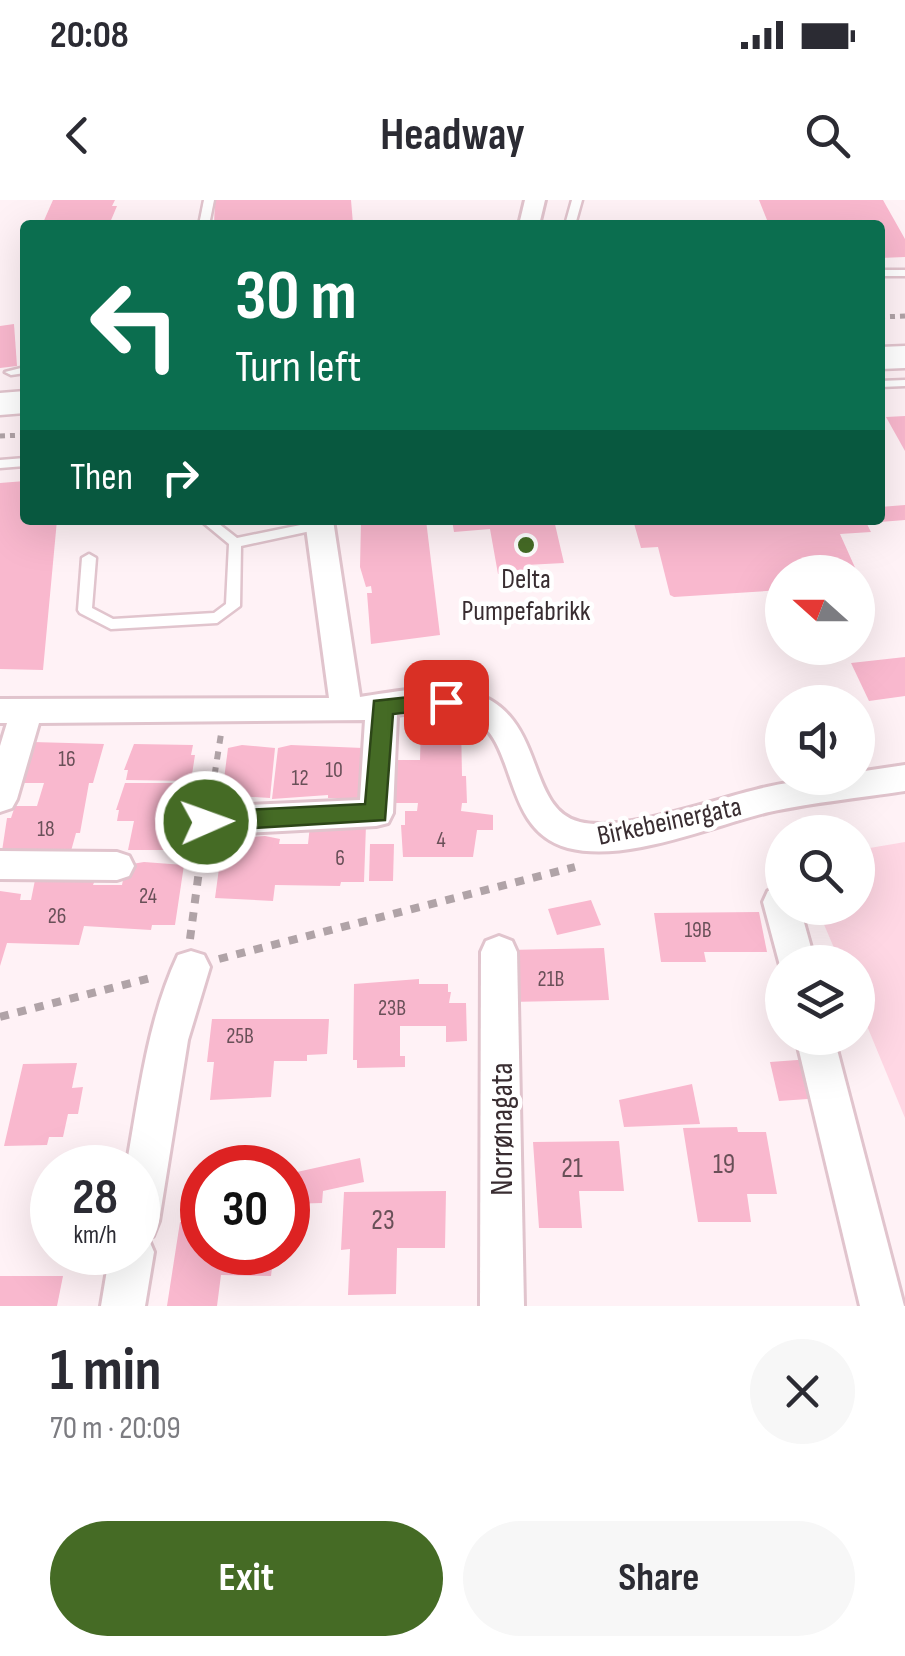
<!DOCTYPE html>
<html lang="en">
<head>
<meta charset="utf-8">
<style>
  :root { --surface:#fff; --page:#f7f7f7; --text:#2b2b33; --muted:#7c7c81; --accent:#456b25 }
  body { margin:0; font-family:"Sofia Sans Condensed",sans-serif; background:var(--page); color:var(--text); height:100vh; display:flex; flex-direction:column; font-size:38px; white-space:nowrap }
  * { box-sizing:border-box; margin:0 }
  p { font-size:32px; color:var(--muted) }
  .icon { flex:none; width:55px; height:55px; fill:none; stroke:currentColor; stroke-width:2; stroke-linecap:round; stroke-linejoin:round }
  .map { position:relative; height:1106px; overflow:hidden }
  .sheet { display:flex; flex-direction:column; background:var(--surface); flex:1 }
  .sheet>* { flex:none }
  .hud { position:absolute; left:20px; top:20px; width:865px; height:305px; border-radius:10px; box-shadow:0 10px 40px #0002; background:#0b6e4f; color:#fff; overflow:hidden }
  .needle { width:65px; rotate:291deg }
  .buttons { position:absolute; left:765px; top:355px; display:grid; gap:20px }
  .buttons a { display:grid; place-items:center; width:110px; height:110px; border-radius:50%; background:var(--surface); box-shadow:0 10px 40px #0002; font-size:50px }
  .speed { position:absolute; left:30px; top:945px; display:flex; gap:20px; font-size:50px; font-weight:700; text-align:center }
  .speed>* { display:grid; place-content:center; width:130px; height:130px; border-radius:50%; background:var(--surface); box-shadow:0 10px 40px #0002; line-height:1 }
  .speed small { font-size:25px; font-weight:400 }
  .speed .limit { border:15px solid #d22; background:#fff; color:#111 }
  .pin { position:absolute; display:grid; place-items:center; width:85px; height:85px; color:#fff; margin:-42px; border-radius:20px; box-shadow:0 5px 15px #0006 }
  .me { position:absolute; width:110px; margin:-55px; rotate:88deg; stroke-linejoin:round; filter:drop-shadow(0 0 8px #0008) }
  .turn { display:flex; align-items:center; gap:35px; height:210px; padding:0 50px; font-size:45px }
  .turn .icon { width:130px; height:130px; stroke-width:2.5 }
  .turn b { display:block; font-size:70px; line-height:85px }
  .then { display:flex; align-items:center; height:95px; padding:0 50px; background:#0003; gap:20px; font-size:38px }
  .round { display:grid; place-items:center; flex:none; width:105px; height:105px; border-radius:52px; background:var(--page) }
  .summary { display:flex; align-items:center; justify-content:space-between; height:170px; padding:0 50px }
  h1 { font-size:60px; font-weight:700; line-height:75px }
  .cta { display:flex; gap:20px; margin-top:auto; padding:20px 50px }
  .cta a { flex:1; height:115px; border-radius:60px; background:var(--accent); color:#fff; font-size:40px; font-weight:700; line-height:115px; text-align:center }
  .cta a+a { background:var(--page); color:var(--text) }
  .status { display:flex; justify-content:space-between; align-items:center; height:70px; padding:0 50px; background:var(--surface); direction:ltr }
  .status svg { height:28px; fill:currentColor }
  header { display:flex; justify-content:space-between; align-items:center; height:130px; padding:0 50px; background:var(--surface); font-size:45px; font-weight:700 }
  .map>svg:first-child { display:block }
  .green { fill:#ffd7e4 }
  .building { fill:#f9b8ce }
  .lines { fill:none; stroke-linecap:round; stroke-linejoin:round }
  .lane-casing { stroke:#e1c4cd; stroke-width:5 }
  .street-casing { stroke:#e1c4cd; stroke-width:6 }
  .primary-casing { stroke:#e1c4cd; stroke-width:5 }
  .path-far2 { stroke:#b0a3a7; stroke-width:5; stroke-dasharray:5 5; stroke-linecap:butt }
  .path-far1 { stroke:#b0a3a7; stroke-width:6; stroke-dasharray:8 8; stroke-linecap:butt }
  .path { stroke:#b0a3a7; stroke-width:8; stroke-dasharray:9 9; stroke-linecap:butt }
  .lane { fill:#fff; fill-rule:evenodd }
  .street { fill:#fff; fill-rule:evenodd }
  .primary { fill:#fff; fill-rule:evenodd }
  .route { fill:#456b25; stroke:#2d4618; stroke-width:2.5 }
  .poi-dot { fill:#456b25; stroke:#fff; stroke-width:4 }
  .labels { text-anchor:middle; stroke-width:9; stroke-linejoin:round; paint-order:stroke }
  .number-label { font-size:22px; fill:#695058 }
  .poi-label { font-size:28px; fill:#392d31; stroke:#fff }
  .street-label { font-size:28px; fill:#392d31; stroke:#fff }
  .near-number-label { font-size:28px; fill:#695058 }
  .near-street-label { font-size:32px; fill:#392d31; stroke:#fff }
</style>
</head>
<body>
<div class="status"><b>20:08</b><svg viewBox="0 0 49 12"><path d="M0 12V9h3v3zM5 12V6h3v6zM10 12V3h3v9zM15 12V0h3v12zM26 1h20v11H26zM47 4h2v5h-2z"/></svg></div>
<header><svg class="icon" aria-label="back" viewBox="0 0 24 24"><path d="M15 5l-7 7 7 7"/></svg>Headway<svg class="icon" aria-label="search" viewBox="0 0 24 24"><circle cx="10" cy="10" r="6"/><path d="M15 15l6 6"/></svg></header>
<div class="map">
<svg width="905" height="1106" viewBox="0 0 905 1106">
  <rect width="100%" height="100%" fill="#fff2f6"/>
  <path class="green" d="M 905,642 L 905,918 L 858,804 L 858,762 L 840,762 L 817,708 L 858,708 L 858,650 Z"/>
  <g class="building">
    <path d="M 53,0 L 115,0 L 112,6 L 117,6 L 109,25 L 42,25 Z"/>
    <path d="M 215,0 L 351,0 L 353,24 L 214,25 Z"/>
    <path d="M 759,0 L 883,0 L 905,39 L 905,57 L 880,58 L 880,25 L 769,25 Z"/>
    <path d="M 14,124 L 17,166 L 0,168 L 0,126 Z"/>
    <path d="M 905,216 L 905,251 L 886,217 Z"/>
    <path d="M 25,281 L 25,320 L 57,320 L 43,470 L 0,469 L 0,283 Z"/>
    <path d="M 905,305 L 905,320 L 880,322 L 880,307 Z"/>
    <path d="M 426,320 L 440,435 L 371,444 L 367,393 L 372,393 L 371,386 L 366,387 L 360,367 L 361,321 Z"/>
    <path d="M 452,320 L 554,320 L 564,363 L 526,365 L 527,372 L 498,374 L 490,329 L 454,332 Z"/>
    <path d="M 633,320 L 865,320 L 871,332 L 840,334 L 857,372 L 782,372 L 782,390 L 674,397 L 670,395 L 658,347 L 641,348 Z"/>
    <path d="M 905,457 L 905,496 L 869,501 L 851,463 Z"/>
    <path d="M 421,523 L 461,523 L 462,576 L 466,576 L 467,603 L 462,603 L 461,611 L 493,615 L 493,630 L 477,630 L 473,657 L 403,657 L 401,625 L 405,625 L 405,611 L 417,611 L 418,603 L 395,603 L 393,572 L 396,560 L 420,560 Z"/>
    <path d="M 33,542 L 104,544 L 93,583 L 89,583 L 80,633 L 76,633 L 71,651 L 2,651 L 7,618 L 11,618 L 15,606 L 37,606 L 44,583 L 21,583 Z"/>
    <path d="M 134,544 L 193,545 L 191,555 L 195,555 L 191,581 L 126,580 L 128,570 L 124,570 Z"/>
    <path d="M 242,545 L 275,548 L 270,598 L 222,595 L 228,548 Z"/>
    <path d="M 291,545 L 363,548 L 361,598 L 328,598 L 328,595 L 272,599 L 278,548 Z"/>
    <path d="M 125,583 L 191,583 L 174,650 L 128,650 L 134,621 L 117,621 L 119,610 L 116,610 Z"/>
    <path d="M 310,625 L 366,625 L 364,682 L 341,682 L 340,686 L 275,685 L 273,701 L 215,698 L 223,639 L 265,636 L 280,639 L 279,644 L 308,644 Z"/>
    <path d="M 370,644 L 394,644 L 393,681 L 369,681 Z"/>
    <path d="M 144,662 L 184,665 L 175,725 L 152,725 L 151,730 L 84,726 L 79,745 L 7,743 L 0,766 L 0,691 L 21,694 L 20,700 L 31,700 L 35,680 L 53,677 L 95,680 L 93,685 L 122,685 L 126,665 Z"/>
    <path d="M 591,700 L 601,725 L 557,735 L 548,709 Z"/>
    <path d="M 759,712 L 767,752 L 704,752 L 706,762 L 661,762 L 654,713 Z"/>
    <path d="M 604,748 L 609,800 L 509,802 L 506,750 Z"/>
    <path d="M 419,779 L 419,784 L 448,784 L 448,792 L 451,792 L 449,803 L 466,803 L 467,841 L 446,842 L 446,826 L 400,826 L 400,856 L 405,856 L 405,867 L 357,868 L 357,860 L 353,860 L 354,784 Z"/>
    <path d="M 212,819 L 329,819 L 327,854 L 307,855 L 307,861 L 274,861 L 271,897 L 210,900 L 214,862 L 207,862 Z"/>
    <path d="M 811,859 L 822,898 L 779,901 L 770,862 Z"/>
    <path d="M 77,863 L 72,888 L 83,887 L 78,914 L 68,914 L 63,937 L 49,937 L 47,945 L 4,946 L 23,864 Z"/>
    <path d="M 692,884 L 700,924 L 624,927 L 619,900 Z"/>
    <path d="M 737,927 L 738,932 L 766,932 L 777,994 L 747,994 L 751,1022 L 698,1022 L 683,928 Z"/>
    <path d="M 619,941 L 624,991 L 579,991 L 582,1028 L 539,1028 L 533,942 Z"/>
    <path d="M 360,958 L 364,982 L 323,991 L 322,1003 L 288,1004 L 288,974 Z"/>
    <path d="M 446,991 L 445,1048 L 397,1048 L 396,1094 L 348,1095 L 350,1049 L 341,1050 L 344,992 Z"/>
    <path d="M 180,1022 L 202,1023 L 202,1052 L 274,1052 L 271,1076 L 221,1075 L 217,1106 L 167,1106 Z"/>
    <path d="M 0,1076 L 63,1076 L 57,1106 L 0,1106 Z"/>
  </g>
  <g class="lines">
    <defs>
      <g id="lane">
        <path d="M 204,0 L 214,0 L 209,25 L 199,25 Z"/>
        <path d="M 572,0 L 582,0 L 575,25 L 565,25 Z"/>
        <rect x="880" y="70" width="25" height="6"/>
        <path d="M 25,167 L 25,173 L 11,175 L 5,172 Z"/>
        <path d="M 905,180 L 905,186 L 880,187 L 880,181 Z"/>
        <path d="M 25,258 L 25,266 L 0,268 L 0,260 Z"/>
        <path d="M 200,320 L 214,320 L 237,338 L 320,321 L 326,325 L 320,329 L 241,346 L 240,406 L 217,423 L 111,429 L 80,413 L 78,410 L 82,358 L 89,354 L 96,358 L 92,408 L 113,419 L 214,413 L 226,404 L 229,344 Z"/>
      </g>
      <g id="street">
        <path d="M 525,0 L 545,0 L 539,25 L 519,25 Z"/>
        <path d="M 305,320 L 333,320 L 360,497 C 394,492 432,484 466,491 C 548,509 523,608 580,622 C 624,633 720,597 767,587 C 797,580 826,578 858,578 L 858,572 L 905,565 L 905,591 C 860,598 814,602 769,612 C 711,626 627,663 568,648 C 498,629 521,535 466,515 C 445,508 419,512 397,515 L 393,613 L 388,623 L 376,626 L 206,635 L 194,631 L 189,621 L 194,611 L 206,607 L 360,600 L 365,520 L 39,523 L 17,599 L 12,608 L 0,612 L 0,546 L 7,523 L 0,523 L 0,499 L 329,498 Z"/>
        <path d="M 0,651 L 117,652 L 129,656 L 134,666 L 129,676 L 117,680 L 0,679 Z"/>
        <path d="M 781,687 L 782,708 L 800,708 L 815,762 L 782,762 L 782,773 L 763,702 L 768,691 Z"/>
        <path d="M 499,736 L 512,741 L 517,752 L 524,1106 L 480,1106 L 481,752 L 486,741 Z"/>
        <path d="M 191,751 L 204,755 L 210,767 L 188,840 L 159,1021 L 153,1036 L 148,1038 L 154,1052 L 145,1106 L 101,1106 L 110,1052 L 138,1052 L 138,968 L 126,968 C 139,897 147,821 178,755 Z"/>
        <path d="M 796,838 L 834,838 L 904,1106 L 860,1106 Z"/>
      </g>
      <g id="primary">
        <path d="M 905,146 L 905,168 L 880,169 L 880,147 Z"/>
        <path d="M 25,191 L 25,213 L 0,215 L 0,193 Z"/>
      </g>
    </defs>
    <use href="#lane" class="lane-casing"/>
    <use href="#street" class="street-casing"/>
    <use href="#primary" class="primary-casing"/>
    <g class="path-far2">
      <path d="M 880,117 L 905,116"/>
      <path d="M 0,236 L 25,235"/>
    </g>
    <path class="path-far1" d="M 212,591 L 221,534"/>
    <g class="path">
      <path d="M 190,739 L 202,648"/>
      <path d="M 219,759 L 575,667"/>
      <path d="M 0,817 L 154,777"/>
    </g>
    <use href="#lane" class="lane"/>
    <use href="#street" class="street"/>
    <use href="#primary" class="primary"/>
  </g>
  <path class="route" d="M 446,493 L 454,496 L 457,502 L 454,507 L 393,514 L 385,620 L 206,631 L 198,628 L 194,622 L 198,615 L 206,612 L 365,604 L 374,501 Z"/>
  <circle class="poi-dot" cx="526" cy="345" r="10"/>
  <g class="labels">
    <g class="number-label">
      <text x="67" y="566">16</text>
      <text x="334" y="577">10</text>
      <text x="300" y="585">12</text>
      <text x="46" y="636">18</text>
      <text x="441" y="647">4</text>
      <text x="340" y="665">6</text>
      <text x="148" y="703">24</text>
      <text x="57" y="723">26</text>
      <text x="698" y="737">19B</text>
      <text x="551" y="786">21B</text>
      <text x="392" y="815">23B</text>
      <text x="240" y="843">25B</text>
    </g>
    <g class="poi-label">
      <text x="526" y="388">Delta<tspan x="526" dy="32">Pumpefabrikk</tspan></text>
    </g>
    <g class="street-label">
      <text transform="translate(669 620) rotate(-12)" y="10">Birkebeinergata</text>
    </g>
    <g class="near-number-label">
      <text x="724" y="973">19</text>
      <text x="572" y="977">21</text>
      <text x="383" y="1029">23</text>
    </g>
    <g class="near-street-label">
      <text transform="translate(501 929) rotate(-90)" y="11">Norrønagata</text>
    </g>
  </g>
</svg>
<div class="buttons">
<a><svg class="needle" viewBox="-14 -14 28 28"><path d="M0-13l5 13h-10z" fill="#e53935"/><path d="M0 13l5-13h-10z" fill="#7c7c81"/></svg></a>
<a><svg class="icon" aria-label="sound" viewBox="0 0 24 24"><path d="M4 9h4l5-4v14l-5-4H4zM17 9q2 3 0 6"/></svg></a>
<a><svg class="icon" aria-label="search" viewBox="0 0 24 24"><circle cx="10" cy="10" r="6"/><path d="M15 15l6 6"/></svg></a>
<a><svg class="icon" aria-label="layers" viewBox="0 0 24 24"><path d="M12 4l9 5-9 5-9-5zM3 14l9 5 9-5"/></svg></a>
</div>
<div class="speed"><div>28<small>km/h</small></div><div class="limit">30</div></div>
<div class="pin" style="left:446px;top:502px;background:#d93025"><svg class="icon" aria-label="arrive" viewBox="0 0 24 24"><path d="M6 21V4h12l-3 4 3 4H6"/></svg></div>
<svg class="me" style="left:206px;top:622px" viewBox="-20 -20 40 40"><circle r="17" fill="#456b25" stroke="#fff" stroke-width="3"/><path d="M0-11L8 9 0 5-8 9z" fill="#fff"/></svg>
<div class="hud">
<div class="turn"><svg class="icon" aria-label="left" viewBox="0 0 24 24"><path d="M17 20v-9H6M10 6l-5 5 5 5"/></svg><div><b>30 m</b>Turn left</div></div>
<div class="then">Then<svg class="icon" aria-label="right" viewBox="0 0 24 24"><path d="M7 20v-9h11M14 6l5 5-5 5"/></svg></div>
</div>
</div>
<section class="sheet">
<div class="summary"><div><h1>1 min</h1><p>70 m · 20:09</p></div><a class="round"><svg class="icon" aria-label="close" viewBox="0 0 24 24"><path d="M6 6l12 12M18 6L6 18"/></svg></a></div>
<div class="cta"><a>Exit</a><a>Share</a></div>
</section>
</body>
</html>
